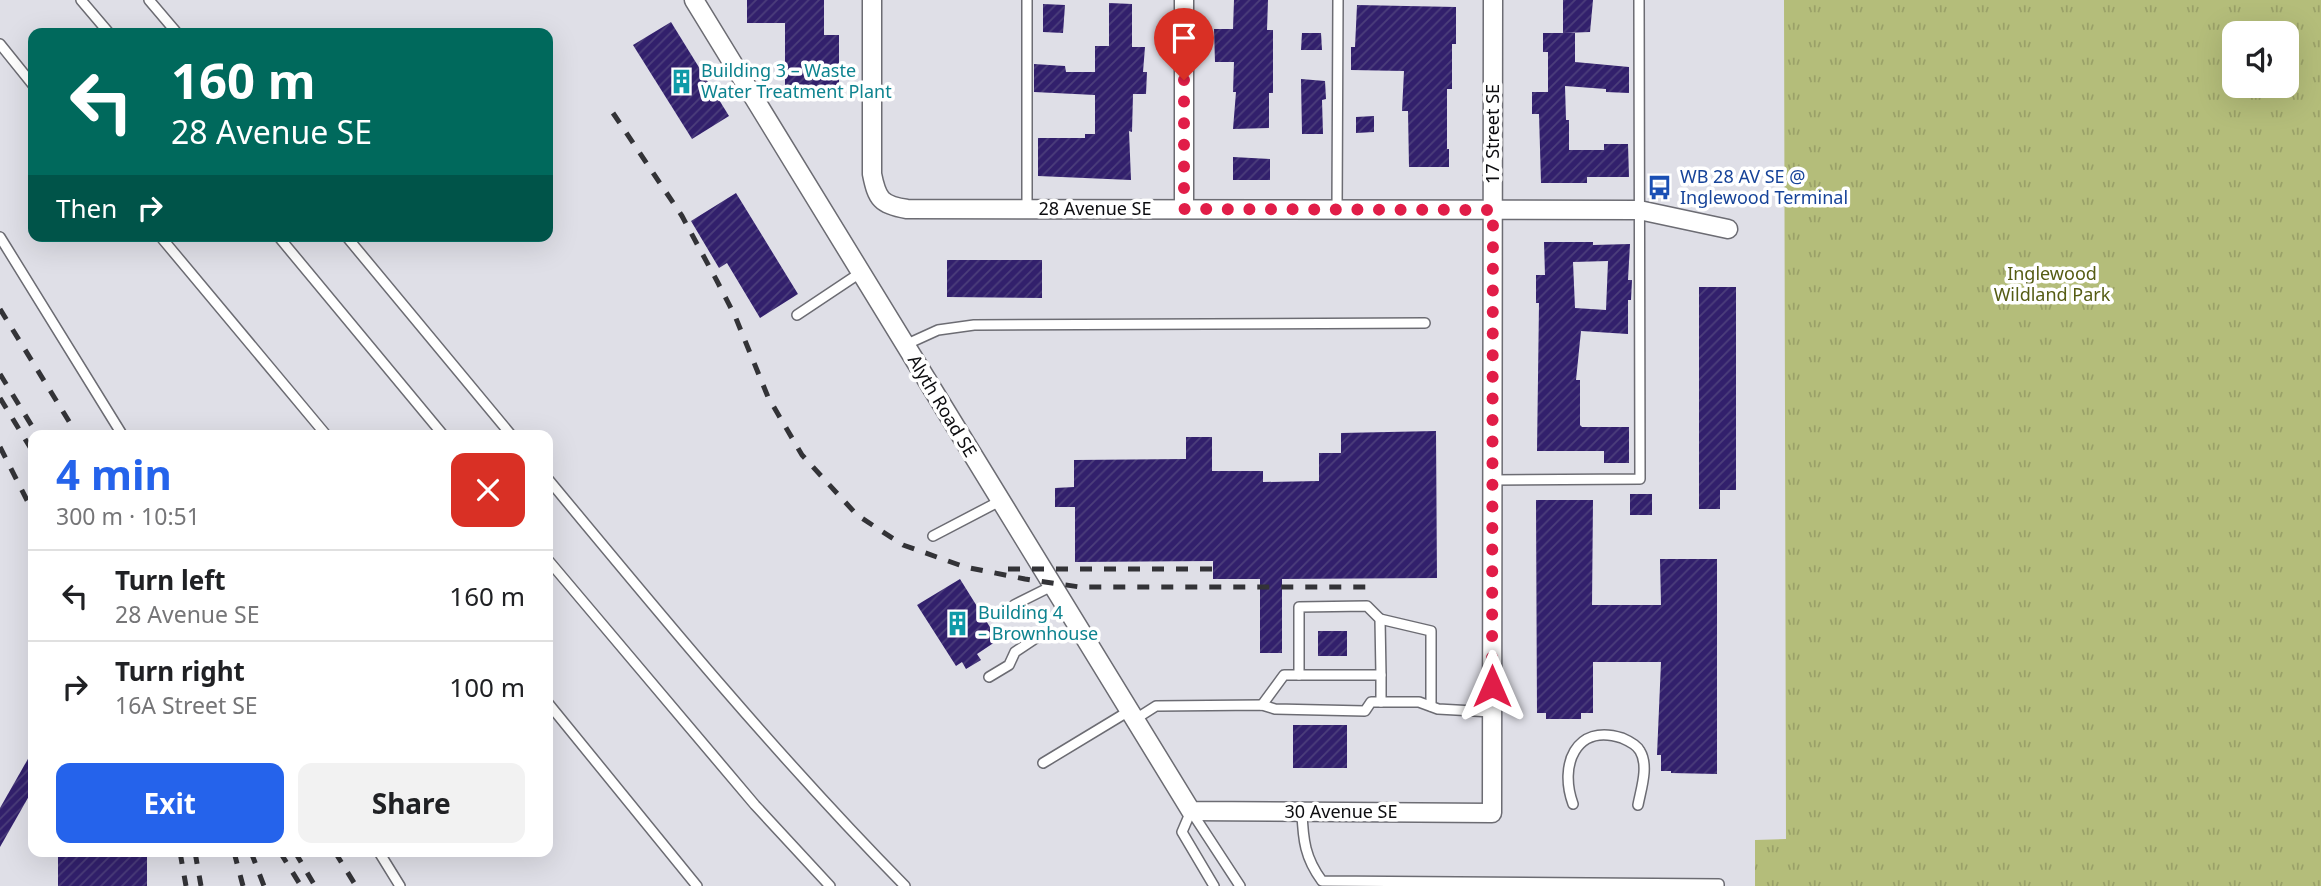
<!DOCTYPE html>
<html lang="en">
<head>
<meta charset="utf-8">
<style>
  :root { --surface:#fff; --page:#f2f2f2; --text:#202124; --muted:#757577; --line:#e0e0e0; --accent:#2563eb }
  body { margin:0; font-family:"Noto Sans",sans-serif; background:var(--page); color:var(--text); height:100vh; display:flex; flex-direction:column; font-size:26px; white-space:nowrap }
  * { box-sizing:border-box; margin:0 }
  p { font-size:23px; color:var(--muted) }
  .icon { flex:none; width:38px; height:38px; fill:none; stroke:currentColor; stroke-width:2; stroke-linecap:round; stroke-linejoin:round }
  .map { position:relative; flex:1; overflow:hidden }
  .sheet { position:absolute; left:28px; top:430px; width:525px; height:427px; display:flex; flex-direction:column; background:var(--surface); border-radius:14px; box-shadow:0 7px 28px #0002 }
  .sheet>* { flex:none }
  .guide { position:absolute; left:28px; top:28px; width:525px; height:214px; border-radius:14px; box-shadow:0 7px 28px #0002; background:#00695c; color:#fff; overflow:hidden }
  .tools { position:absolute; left:2222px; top:21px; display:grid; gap:14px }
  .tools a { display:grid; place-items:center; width:77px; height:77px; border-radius:14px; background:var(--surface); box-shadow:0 7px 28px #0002; font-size:35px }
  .pin { position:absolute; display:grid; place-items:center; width:60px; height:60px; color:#fff; margin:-72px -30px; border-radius:50% 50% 50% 0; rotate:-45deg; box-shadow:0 0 7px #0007 }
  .pin .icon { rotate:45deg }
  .me { position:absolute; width:77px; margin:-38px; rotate:0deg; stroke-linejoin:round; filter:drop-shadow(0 0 5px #0008) }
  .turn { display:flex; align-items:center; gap:24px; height:147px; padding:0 28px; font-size:32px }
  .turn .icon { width:91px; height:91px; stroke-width:2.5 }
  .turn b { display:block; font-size:49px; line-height:60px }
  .then { display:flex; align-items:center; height:66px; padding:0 28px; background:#0003; gap:14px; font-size:26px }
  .round { display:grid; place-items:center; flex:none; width:74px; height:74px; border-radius:14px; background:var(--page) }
  .headline { display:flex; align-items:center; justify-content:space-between; height:119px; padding:0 28px }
  h1 { font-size:42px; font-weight:700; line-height:52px; color:var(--accent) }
  .action { display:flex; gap:14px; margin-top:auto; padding:14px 28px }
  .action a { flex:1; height:80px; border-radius:14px; background:var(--accent); color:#fff; font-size:28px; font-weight:700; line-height:80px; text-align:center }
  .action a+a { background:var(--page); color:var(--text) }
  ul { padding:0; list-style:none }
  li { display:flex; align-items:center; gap:21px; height:91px; padding:0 28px; border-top:2px solid var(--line) }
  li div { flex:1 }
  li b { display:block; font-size:26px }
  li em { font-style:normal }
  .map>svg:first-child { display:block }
  .grass { fill:url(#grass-tufts); fill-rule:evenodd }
  .building { fill:url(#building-hatch); fill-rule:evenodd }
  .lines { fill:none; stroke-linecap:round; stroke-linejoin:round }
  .lane-casing { stroke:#6c6c73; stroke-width:12 }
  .street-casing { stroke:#6c6c73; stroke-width:21 }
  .lane { stroke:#fff; stroke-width:9 }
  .street { stroke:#fff; stroke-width:18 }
  .rail { stroke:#333337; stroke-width:5; stroke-dasharray:12 12; stroke-linecap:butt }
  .route { stroke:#e11d48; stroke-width:12; stroke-dasharray:0 21.6 }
  .labels { text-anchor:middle; stroke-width:7; stroke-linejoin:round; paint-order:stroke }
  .culture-label { font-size:18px; fill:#0d838f; stroke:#fff; text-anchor:start }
  .street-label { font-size:18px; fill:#0c0c0f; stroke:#fff }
  .transit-label { font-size:18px; fill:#164399; stroke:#fff; text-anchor:start }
  .park-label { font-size:18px; fill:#555c13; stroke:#fff }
</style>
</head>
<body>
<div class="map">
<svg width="2321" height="886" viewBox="0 0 2321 886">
  <defs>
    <pattern id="grass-tufts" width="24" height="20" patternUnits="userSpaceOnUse" patternTransform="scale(1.75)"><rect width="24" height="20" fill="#b4bd7a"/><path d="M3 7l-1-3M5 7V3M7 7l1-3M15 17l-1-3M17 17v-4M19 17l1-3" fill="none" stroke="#9aa168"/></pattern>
    <pattern id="building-hatch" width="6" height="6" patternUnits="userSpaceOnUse" patternTransform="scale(1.75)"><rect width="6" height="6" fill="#32206c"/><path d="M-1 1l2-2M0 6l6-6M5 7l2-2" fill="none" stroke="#4c3e7b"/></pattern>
  </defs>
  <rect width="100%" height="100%" fill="#dfdfe7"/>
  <path class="grass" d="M 1784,0 L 2321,0 L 2321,886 L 1755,886 L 1755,840 L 1786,839 ZM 2235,33 L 2287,33 L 2287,86 L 2235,86 Z"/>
  <g class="building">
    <path d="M 747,0 L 824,0 L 824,35 L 839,35 L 839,90 L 785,90 L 785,23 L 747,23 Z"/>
    <path d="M 1234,0 L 1268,0 L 1267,30 L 1273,30 L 1273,93 L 1269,93 L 1269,128 L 1233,129 L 1236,92 L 1233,92 L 1234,62 L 1215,62 L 1214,29 L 1233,29 Z"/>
    <path d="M 1563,0 L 1593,0 L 1590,32 L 1563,33 Z"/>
    <path d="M 1109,3 L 1132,4 L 1132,47 L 1145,47 L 1143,72 L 1147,72 L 1146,94 L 1133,94 L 1132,132 L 1129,131 L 1131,180 L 1038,176 L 1038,138 L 1085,138 L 1085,134 L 1095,134 L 1095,95 L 1034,92 L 1034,64 L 1065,66 L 1066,72 L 1095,72 L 1095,46 L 1109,46 Z"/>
    <path d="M 1043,4 L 1065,5 L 1063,33 L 1043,32 Z"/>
    <path d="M 1357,5 L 1456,7 L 1456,44 L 1452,44 L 1452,89 L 1447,89 L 1447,149 L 1449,149 L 1449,167 L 1409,167 L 1408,111 L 1402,111 L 1404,71 L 1351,70 L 1351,47 L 1355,47 Z"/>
    <path d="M 671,22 L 729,116 L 692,139 L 633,45 Z"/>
    <path d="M 1302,33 L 1321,33 L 1322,50 L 1301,50 Z"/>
    <path d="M 1543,33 L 1575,33 L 1575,62 L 1629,67 L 1629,93 L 1606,92 L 1606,89 L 1565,86 L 1566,120 L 1569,120 L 1569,150 L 1604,150 L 1604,144 L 1628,144 L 1629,177 L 1587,177 L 1587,183 L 1541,183 L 1539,114 L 1532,114 L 1532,92 L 1548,92 L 1548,52 L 1543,52 Z"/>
    <path d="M 1301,79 L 1325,81 L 1326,99 L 1322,100 L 1323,134 L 1302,134 Z"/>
    <path d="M 1374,116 L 1374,132 L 1356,133 L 1356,117 Z"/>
    <path d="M 1233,157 L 1270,159 L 1270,180 L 1233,180 Z"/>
    <path d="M 736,193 L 798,294 L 760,318 L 727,263 L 719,268 L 691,221 Z"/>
    <path d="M 1544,242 L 1593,242 L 1593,245 L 1630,244 L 1628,280 L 1632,280 L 1631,300 L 1628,300 L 1628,334 L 1581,331 L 1576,380 L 1580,380 L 1580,425 L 1582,427 L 1629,427 L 1629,463 L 1604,463 L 1604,451 L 1537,451 L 1539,303 L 1536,303 L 1536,275 L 1545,275 ZM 1608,261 L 1606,310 L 1575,308 L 1573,262 Z"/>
    <path d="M 947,260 L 1042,260 L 1042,298 L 947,297 Z"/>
    <path d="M 1699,287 L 1736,287 L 1736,490 L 1720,490 L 1720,509 L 1699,509 Z"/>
    <path d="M 1436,431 L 1437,578 L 1282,579 L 1282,653 L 1260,653 L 1260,579 L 1213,579 L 1213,561 L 1075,562 L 1075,507 L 1055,507 L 1055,488 L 1074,487 L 1074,460 L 1186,459 L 1186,437 L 1212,437 L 1212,471 L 1263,471 L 1263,482 L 1319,481 L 1319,453 L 1341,453 L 1341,433 Z"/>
    <rect x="1630" y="494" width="22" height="21"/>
    <path d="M 1536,500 L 1593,500 L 1592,605 L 1661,605 L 1660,559 L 1717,559 L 1717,774 L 1671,773 L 1671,771 L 1661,771 L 1661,755 L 1657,755 L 1661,662 L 1593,662 L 1593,713 L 1581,713 L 1581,719 L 1546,719 L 1546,713 L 1537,713 Z"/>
    <path d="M 960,579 L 998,640 L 977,654 L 981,660 L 966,669 L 962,662 L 956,666 L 917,605 Z"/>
    <rect x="1318" y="631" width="29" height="25"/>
    <rect x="1293" y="725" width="54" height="43"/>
    <path d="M 33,750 L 33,789 L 0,847 L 0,808 Z"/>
    <path d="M 58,852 L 147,853 L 147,886 L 58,886 Z"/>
  </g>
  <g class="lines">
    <defs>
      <g id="lane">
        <path d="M 81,0 L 109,33"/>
        <path d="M 149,0 L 177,33"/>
        <path d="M 1027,0 L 1027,209"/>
        <path d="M 0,44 L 33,85"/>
        <path d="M 1337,210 L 1338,0"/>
        <path d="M 160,236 L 327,436"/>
        <path d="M 278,236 L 444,436"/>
        <path d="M 346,236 L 512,436"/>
        <path d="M 0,237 L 123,436"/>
        <path d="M 797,315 L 860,273"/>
        <path d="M 905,345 L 938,330 L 974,325 L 1425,323"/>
        <path d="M 548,479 C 663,618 778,757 905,886"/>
        <path d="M 1492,480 L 1640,479 L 1639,0"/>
        <path d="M 933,536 L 1000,501"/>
        <path d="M 548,560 L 755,805 L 830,886"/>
        <path d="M 1014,605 L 1052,586"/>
        <path d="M 1380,619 L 1431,631 L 1431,706"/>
        <path d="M 1299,675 L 1299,607 L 1367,606 L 1380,619 L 1381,675"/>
        <path d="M 989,677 L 1009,665 L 1015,652 L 1036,638"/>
        <path d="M 548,703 L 697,886"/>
        <path d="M 1262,705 L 1284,675 L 1381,675 L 1381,702"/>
        <path d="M 1134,720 L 1156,706 L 1262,705 L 1275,709 L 1365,711 L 1371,702 L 1419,702 L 1438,709 L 1492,712"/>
        <path d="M 1043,763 L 1129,711"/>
        <path d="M 1573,804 C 1559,766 1575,723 1622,738 C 1629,741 1637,745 1640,751 C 1649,766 1641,789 1638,805"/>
        <path d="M 1191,811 L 1240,886"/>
        <path d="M 1191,811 L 1182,832 L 1214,886"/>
        <path d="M 1302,812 C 1303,840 1305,858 1322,881 L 1719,884 L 1719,886"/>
        <path d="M 379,852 L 400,886"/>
      </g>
      <g id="street">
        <path d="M 694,0 L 1191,811 L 1492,813 L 1493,0"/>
        <path d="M 872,0 L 872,174 C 877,199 881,205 907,209 L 1639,210 L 1728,229"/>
        <path d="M 1184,209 L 1184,0"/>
      </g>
    </defs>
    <use href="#lane" class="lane-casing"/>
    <use href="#street" class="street-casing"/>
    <use href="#lane" class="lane"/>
    <use href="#street" class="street"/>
    <g class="rail">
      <path d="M 613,113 L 682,216 L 717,281 L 735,316 L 768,397 L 802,455 L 857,515 L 903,545 L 965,567 L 1025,579 L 1080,587 L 1370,587"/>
      <path d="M 0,309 L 78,436"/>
      <path d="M 0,374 L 38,436"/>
      <path d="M 0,398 L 33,452"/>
      <path d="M 0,447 L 33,512"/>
      <path d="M 1008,569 L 1213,569"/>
      <path d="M 180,852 L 186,886"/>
      <path d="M 195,852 L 201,886"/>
      <path d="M 234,852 L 243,886"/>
      <path d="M 251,852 L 264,886"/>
      <path d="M 280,852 L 301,886"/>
      <path d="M 295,852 L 315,886"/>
      <path d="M 335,852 L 356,886"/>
    </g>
  </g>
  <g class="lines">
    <path class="route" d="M 1184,80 L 1184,209 L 1493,210 L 1492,686"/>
  </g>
  <defs>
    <symbol id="building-bare" viewBox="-9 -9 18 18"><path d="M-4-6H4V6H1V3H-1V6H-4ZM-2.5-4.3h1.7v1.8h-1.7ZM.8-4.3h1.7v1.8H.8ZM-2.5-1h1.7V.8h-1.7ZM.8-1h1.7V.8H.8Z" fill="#0f9aa8" stroke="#fff" stroke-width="2.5" paint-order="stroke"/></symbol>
    <symbol id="bus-bare" viewBox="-9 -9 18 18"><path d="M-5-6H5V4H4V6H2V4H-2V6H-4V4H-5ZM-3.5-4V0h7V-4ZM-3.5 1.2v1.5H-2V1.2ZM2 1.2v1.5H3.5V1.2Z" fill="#1a4fb4" stroke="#fff" stroke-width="2.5" paint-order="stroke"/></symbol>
  </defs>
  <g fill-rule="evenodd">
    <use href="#building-bare" x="664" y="64" width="35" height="35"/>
    <use href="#bus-bare" x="1642" y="170" width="35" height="35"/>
    <use href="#building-bare" x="940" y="606" width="35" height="35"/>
  </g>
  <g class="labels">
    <g class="culture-label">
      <text x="701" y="77">Building 3 – Waste<tspan x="701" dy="21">Water Treatment Plant</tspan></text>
      <text x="978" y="619">Building 4<tspan x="978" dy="21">– Brownhouse</tspan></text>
    </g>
    <g class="street-label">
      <text transform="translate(1493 134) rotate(-90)" y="6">17 Street SE</text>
      <text x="1095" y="215">28 Avenue SE</text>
      <text transform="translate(942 406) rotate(59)" y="6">Alyth Road SE</text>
      <text x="1341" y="818">30 Avenue SE</text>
    </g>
    <g class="transit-label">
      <text x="1680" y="183">WB 28 AV SE @<tspan x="1680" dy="21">Inglewood Terminal</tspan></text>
    </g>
    <g class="park-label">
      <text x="2052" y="280">Inglewood<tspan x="2052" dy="21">Wildland Park</tspan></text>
    </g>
  </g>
</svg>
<div class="tools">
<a><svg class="icon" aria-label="sound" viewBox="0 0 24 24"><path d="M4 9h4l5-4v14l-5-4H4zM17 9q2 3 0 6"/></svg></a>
</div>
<div class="pin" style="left:1184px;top:80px;background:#d93025"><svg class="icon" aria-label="arrive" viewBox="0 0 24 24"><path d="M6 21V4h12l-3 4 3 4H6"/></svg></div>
<svg class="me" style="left:1492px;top:686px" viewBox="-20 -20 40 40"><path d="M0-17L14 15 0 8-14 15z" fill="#e11d48" stroke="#fff" stroke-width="4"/></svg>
<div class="guide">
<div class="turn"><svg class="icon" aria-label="left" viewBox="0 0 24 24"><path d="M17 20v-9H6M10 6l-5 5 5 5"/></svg><div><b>160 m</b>28 Avenue SE</div></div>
<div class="then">Then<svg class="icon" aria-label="right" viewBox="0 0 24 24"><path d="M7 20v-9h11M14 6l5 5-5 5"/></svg></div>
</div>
<section class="sheet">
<div class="headline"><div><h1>4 min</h1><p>300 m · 10:51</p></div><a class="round" style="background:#d93025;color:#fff"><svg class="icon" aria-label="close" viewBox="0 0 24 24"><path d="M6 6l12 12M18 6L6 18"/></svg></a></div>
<ul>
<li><svg class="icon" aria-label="left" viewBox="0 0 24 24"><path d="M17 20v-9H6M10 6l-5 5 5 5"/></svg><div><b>Turn left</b><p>28 Avenue SE</p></div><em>160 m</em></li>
<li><svg class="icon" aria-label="right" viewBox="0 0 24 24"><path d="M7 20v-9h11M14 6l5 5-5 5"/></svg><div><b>Turn right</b><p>16A Street SE</p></div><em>100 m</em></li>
</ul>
<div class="action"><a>Exit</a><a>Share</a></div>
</section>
</div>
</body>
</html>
